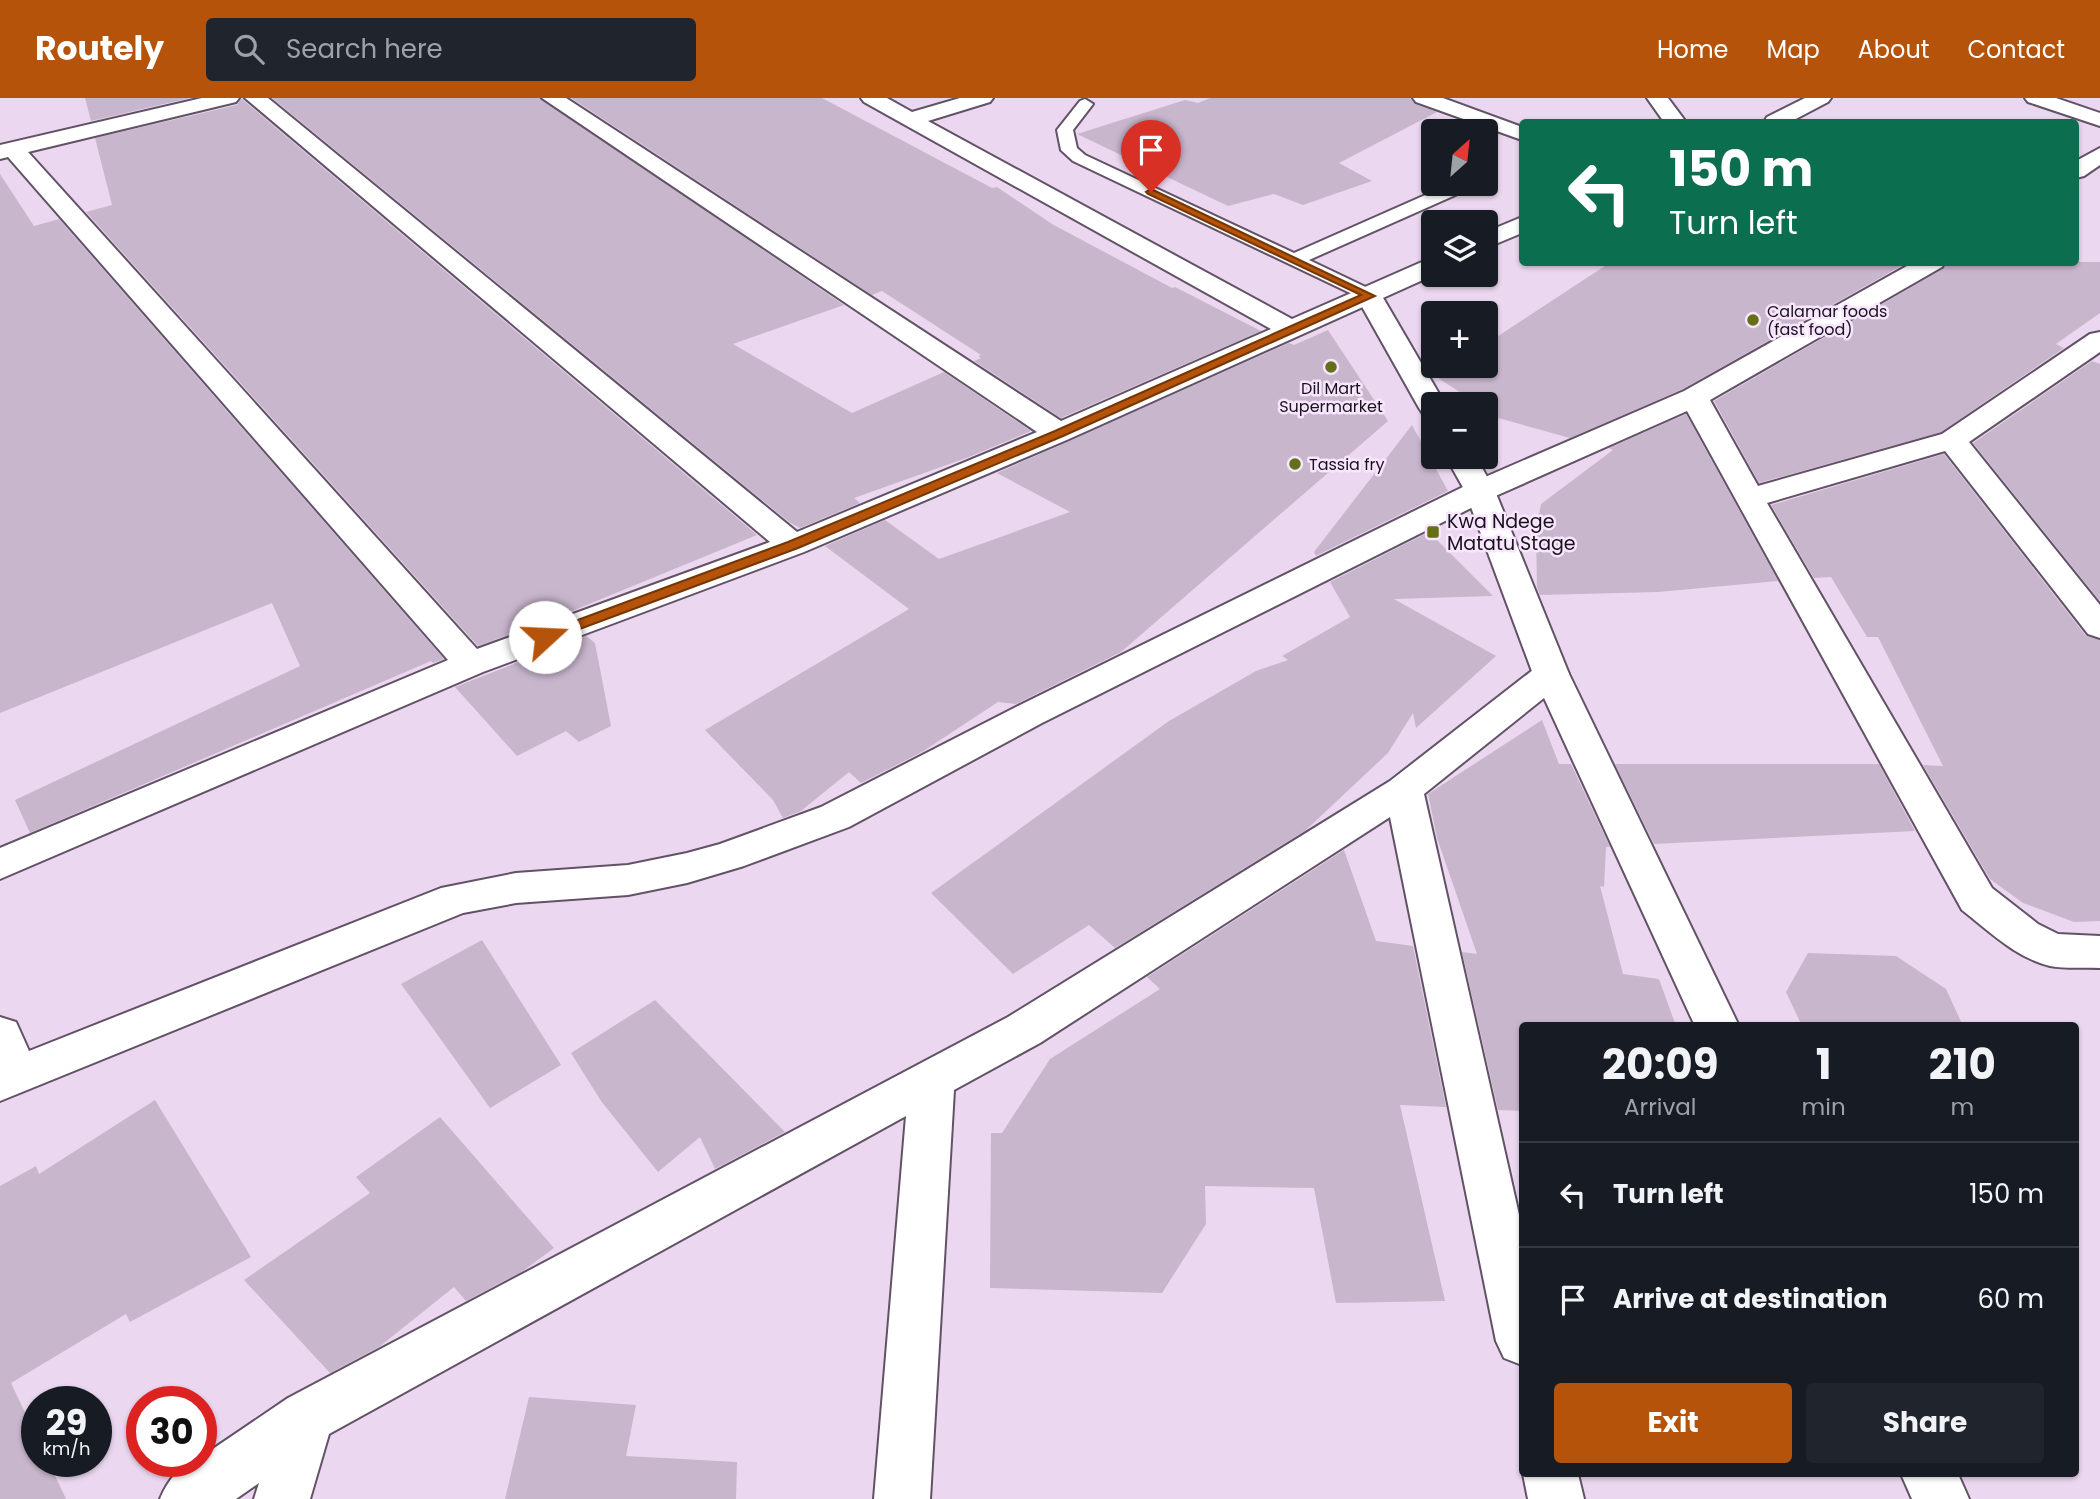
<!DOCTYPE html>
<html lang="en">
<head>
<meta charset="utf-8">
<style>
  :root { --surface:#171b24; --page:#20242c; --text:#f1f3f6; --muted:#9ea1a6; --line:#363941; --accent:#b45309 }
  body { margin:0; font-family:Poppins,sans-serif; background:var(--page); color:var(--text); height:100vh; display:flex; flex-direction:column; font-size:26px; white-space:nowrap }
  * { box-sizing:border-box; margin:0 }
  p { font-size:23px; color:var(--muted) }
  .icon { flex:none; width:38px; height:38px; fill:none; stroke:currentColor; stroke-width:2; stroke-linecap:round; stroke-linejoin:round }
  .map { position:relative; flex:1; overflow:hidden }
  .details { position:absolute; left:1519px; top:924px; width:560px; height:455px; display:flex; flex-direction:column; background:var(--surface); border-radius:7px; box-shadow:0 2px 5px #0004 }
  .details>* { flex:none }
  .hud { position:absolute; left:1519px; top:21px; width:560px; height:147px; border-radius:7px; box-shadow:0 2px 5px #0004; background:#0b6e4f; color:#fff; overflow:hidden }
  .needle { width:46px; rotate:27deg }
  .tools { position:absolute; left:1421px; top:21px; display:grid; gap:14px }
  .tools a { display:grid; place-items:center; width:77px; height:77px; border-radius:7px; background:var(--surface); box-shadow:0 2px 5px #0004; font-size:35px }
  .speed { position:absolute; left:21px; top:1288px; display:flex; gap:14px; font-size:35px; font-weight:700; text-align:center }
  .speed>* { display:grid; place-content:center; width:91px; height:91px; border-radius:50%; background:var(--surface); box-shadow:0 2px 5px #0004; line-height:1 }
  .speed small { font-size:18px; font-weight:400 }
  .speed .limit { border:10px solid #d22; background:#fff; color:#111 }
  .pin { position:absolute; display:grid; place-items:center; width:60px; height:60px; color:#fff; margin:-72px -30px; border-radius:50% 50% 50% 0; rotate:-45deg; box-shadow:0 0 7px #0007 }
  .pin .icon { rotate:45deg }
  .me { position:absolute; width:77px; margin:-38px; rotate:70deg; stroke-linejoin:round; filter:drop-shadow(0 0 5px #0008) }
  .turn { display:flex; align-items:center; gap:24px; height:147px; padding:0 35px; font-size:32px }
  .turn .icon { width:91px; height:91px; stroke-width:2.5 }
  .turn b { display:block; font-size:49px; line-height:60px }
  .eta { display:flex; justify-content:space-evenly; align-items:center; height:119px; text-align:center }
  .eta b { font-size:42px; font-weight:700; line-height:49px }
  .action { display:flex; gap:14px; margin-top:auto; padding:14px 35px }
  .action a { flex:1; height:80px; border-radius:7px; background:var(--accent); color:#fff; font-size:28px; font-weight:700; line-height:80px; text-align:center }
  .action a+a { background:var(--page); color:var(--text) }
  ul { padding:0; list-style:none }
  li { display:flex; align-items:center; gap:21px; height:105px; padding:0 35px; border-top:2px solid var(--line) }
  li div { flex:1 }
  li b { display:block; font-size:26px }
  li em { font-style:normal }
  header { display:flex; align-items:center; gap:42px; box-sizing:border-box; height:98px; padding:0 35px; background:var(--accent); color:#fff }
  header strong { font-size:33px }
  nav { display:flex; gap:38px; margin-inline-start:auto; font-size:24px }
  .search { width:490px; height:63px; background:var(--page); display:flex; align-items:center; gap:18px; box-sizing:border-box; padding:0 24px; border-radius:7px; color:var(--muted); font-size:26px }
  .map>svg:first-child { display:block }
  .building { fill:#c8b6cd }
  .lines { fill:none; stroke-linecap:round; stroke-linejoin:round }
  .lane-casing { stroke:#625266; stroke-width:4 }
  .street-casing { stroke:#625266; stroke-width:4 }
  .secondary-casing { stroke:#625266; stroke-width:4 }
  .lane { fill:#fff; fill-rule:evenodd }
  .street { fill:#fff; fill-rule:evenodd }
  .secondary { fill:#fff; fill-rule:evenodd }
  .route { fill:#b45309; stroke:#753606; stroke-width:2 }
  .poi-dot { fill:#656f17; stroke:#f8e5fe; stroke-width:2.5 }
  .labels { text-anchor:middle; stroke-width:5; stroke-linejoin:round; paint-order:stroke }
  .far-poi-label { font-size:16px; fill:#19121b; stroke:#f8e5fe; text-anchor:start }
  .poi-label { font-size:19px; fill:#19121b; stroke:#f8e5fe; text-anchor:start }
</style>
</head>
<body>
<header>
<strong>Routely</strong>
<div class="search"><svg class="icon" aria-label="search" viewBox="0 0 24 24"><circle cx="10" cy="10" r="6"/><path d="M15 15l6 6"/></svg>Search here</div>
<nav><a>Home</a><a>Map</a><a>About</a><a>Contact</a></nav>
</header>
<div class="map">
<svg width="2100" height="1401" viewBox="0 0 2100 1401">
  <rect width="100%" height="100%" fill="#ebd8f0"/>
  <g class="building">
    <path d="M 85,0 L 190,0 L 91,23 Z"/>
    <path d="M 242,0 L 243,2 L 757,437 L 560,518 L 478,548 L 86,114 L 112,107 L 95,40 L 237,7 Z"/>
    <path d="M 272,0 L 540,0 L 844,207 L 733,246 L 852,315 L 944,274 L 1031,333 L 969,359 L 854,400 L 860,405 L 800,430 L 789,424 Z"/>
    <path d="M 571,0 L 822,0 L 992,90 L 997,89 L 1052,126 L 1172,190 L 1175,189 L 1261,233 L 1061,320 L 974,263 L 981,260 L 978,258 L 981,257 L 882,193 L 872,197 Z"/>
    <path d="M 1210,0 L 1410,0 L 1415,6 L 1437,14 L 1339,65 L 1372,83 L 1303,107 L 1274,96 L 1228,108 L 1077,36 L 1185,2 L 1198,5 Z"/>
    <path d="M 0,76 L 34,128 L 59,121 L 444,561 L 433,565 L 431,563 L 30,735 L 15,702 L 300,568 L 272,505 L 0,615 Z"/>
    <path d="M 1611,164 L 1908,164 L 1683,291 L 1570,340 L 1498,320 L 1486,312 L 1486,306 L 1478,306 L 1429,274 L 1426,268 L 1486,268 L 1486,246 Z"/>
    <path d="M 1947,164 L 2100,164 L 2100,215 L 2056,246 L 2064,250 L 1941,334 L 1759,385 L 1714,303 L 1943,171 Z"/>
    <path d="M 1328,232 L 1388,323 L 1121,554 L 1016,606 L 998,604 L 922,654 L 861,685 L 849,674 L 801,713 L 783,720 L 773,702 L 705,632 L 909,511 L 825,448 L 885,422 L 939,461 L 1070,414 L 997,375 L 1289,245 L 1294,247 Z"/>
    <path d="M 2092,263 L 2100,266 L 2100,503 L 1973,345 Z"/>
    <path d="M 1686,316 L 1778,483 L 1658,494 L 1540,497 L 1537,489 L 1536,433 L 1541,406 L 1613,352 L 1609,350 Z"/>
    <path d="M 1412,327 L 1448,393 L 1316,458 L 1314,454 Z"/>
    <path d="M 1944,356 L 2086,538 L 2100,542 L 2100,823 L 2074,824 L 2023,805 L 1990,781 L 1923,667 L 1943,668 L 1878,539 L 1867,539 L 1831,479 L 1814,480 L 1771,407 Z"/>
    <path d="M 1429,434 L 1493,498 L 1394,501 L 1496,558 L 1416,630 L 1413,615 L 1388,655 L 1306,732 L 1115,850 L 1089,827 L 1013,876 L 931,795 L 1169,623 L 1256,573 L 1288,562 L 1282,558 L 1350,519 L 1330,484 Z"/>
    <path d="M 586,538 L 595,545 L 611,628 L 579,644 L 566,633 L 517,658 L 455,589 Z"/>
    <path d="M 1542,622 L 1559,666 L 1571,666 L 1610,749 L 1606,749 L 1604,789 L 1600,788 L 1623,876 L 1659,881 L 1676,928 L 1522,928 L 1522,1013 L 1498,1012 L 1462,854 L 1477,856 L 1437,740 L 1428,696 Z"/>
    <path d="M 1615,666 L 1879,666 L 1915,733 L 1654,746 Z"/>
    <path d="M 1344,752 L 1376,843 L 1413,848 L 1446,1009 L 1400,1007 L 1445,1203 L 1336,1205 L 1314,1090 L 1205,1088 L 1206,1126 L 1162,1195 L 990,1190 L 991,1035 L 1002,1035 L 1050,961 L 1160,891 L 1147,879 Z"/>
    <path d="M 482,842 L 561,967 L 490,1010 L 401,886 Z"/>
    <path d="M 1808,855 L 1896,858 L 1946,891 L 1963,928 L 1802,928 L 1786,894 Z"/>
    <path d="M 655,902 L 785,1034 L 715,1071 L 700,1039 L 658,1074 L 601,1003 L 571,955 Z"/>
    <path d="M 155,1002 L 251,1159 L 130,1224 L 126,1216 L 11,1285 L 37,1340 L 37,1363 L 48,1363 L 66,1401 L 0,1401 L 0,1088 L 36,1068 L 39,1076 Z"/>
    <path d="M 440,1019 L 554,1150 L 523,1173 L 466,1203 L 454,1189 L 379,1249 L 330,1275 L 244,1182 L 370,1095 L 356,1079 Z"/>
    <path d="M 529,1299 L 636,1307 L 626,1358 L 737,1364 L 736,1401 L 505,1401 Z"/>
  </g>
  <g class="lines">
    <defs>
      <path id="lane" d="M 1085,1 L 1093,6 L 1073,32 L 1077,50 L 1085,57 L 1294,155 L 1448,87 L 1454,86 L 1462,91 L 1460,95 L 1309,162 L 1376,194 L 1378,198 L 1376,202 L 1369,204 L 1073,63 L 1061,52 L 1057,32 L 1080,3 Z"/>
      <g id="street">
        <path d="M 202,0 L 239,0 L 236,4 L 28,54 L 477,551 L 770,444 L 245,0 L 268,0 L 797,434 L 1037,334 L 542,0 L 566,0 L 1061,323 L 1271,231 L 864,4 L 861,0 L 887,0 L 912,14 L 960,0 L 993,0 L 990,4 L 928,23 L 1292,221 L 1424,163 L 1433,161 L 1434,177 L 1069,341 L 804,454 L 483,574 L 0,781 L 0,750 L 448,562 L 8,59 L 0,61 L 0,47 Z"/>
        <path d="M 1413,0 L 1443,0 L 1522,29 L 1522,42 L 1416,4 Z"/>
        <path d="M 1647,0 L 1668,0 L 1686,24 L 1664,24 Z"/>
        <path d="M 1805,0 L 1831,0 L 1828,4 L 1790,24 L 1764,24 L 1767,19 Z"/>
        <path d="M 2025,0 L 2056,0 L 2100,15 L 2100,28 L 2028,4 Z"/>
        <path d="M 2100,50 L 2100,67 L 2084,78 L 2076,80 L 2076,63 Z"/>
        <path d="M 1522,119 L 1522,135 L 1486,150 L 1486,134 Z"/>
        <path d="M 1914,164 L 1945,164 L 1942,169 L 1710,302 L 1758,388 L 1942,336 L 2090,236 L 2100,234 L 2100,254 L 1969,344 L 2100,507 L 2100,540 L 2088,536 L 1945,353 L 1767,405 L 1992,790 L 2038,826 L 2058,836 L 2100,838 L 2100,870 C 2084,869 2066,871 2050,868 C 2016,860 1989,833 1962,812 L 1687,313 L 1491,400 L 1042,625 L 849,729 L 744,768 L 687,785 L 628,797 L 516,805 L 463,815 L 0,1003 L 0,919 L 16,924 L 29,953 L 441,790 L 516,775 L 628,767 L 687,755 L 720,746 L 821,709 L 1016,609 L 1469,386 L 1684,293 Z"/>
        <path d="M 1551,565 L 1564,568 L 1569,576 L 1564,584 L 1424,696 L 1522,1130 L 1522,1267 L 1504,1260 L 1496,1243 L 1390,719 L 1040,945 L 954,992 L 930,1401 L 874,1401 L 906,1018 L 329,1336 L 310,1401 L 254,1401 L 259,1385 L 236,1401 L 160,1401 C 167,1384 181,1363 201,1363 L 201,1359 L 288,1300 L 1008,919 L 1390,683 L 1538,568 Z"/>
        <path d="M 1523,1376 L 1578,1376 L 1584,1401 L 1528,1401 Z"/>
      </g>
      <g id="secondary">
        <path d="M 1369,190 L 1378,193 L 1382,198 L 1445,306 L 1433,306 L 1433,319 L 1423,316 L 1419,310 L 1356,198 L 1360,193 Z"/>
        <path d="M 1446,359 L 1476,359 L 1495,393 L 1569,576 L 1739,928 L 1695,928 L 1533,576 L 1465,393 Z"/>
        <path d="M 1901,1376 L 1958,1376 L 1969,1401 L 1912,1401 Z"/>
      </g>
    </defs>
    <use href="#lane" class="lane-casing"/>
    <use href="#street" class="street-casing"/>
    <use href="#secondary" class="secondary-casing"/>
    <use href="#lane" class="lane"/>
    <use href="#street" class="street"/>
    <use href="#secondary" class="secondary"/>
  </g>
  <path class="route" d="M 1151,91 L 1375,198 L 1063,338 L 798,450 L 550,542 L 540,542 L 540,536 L 788,444 L 1055,333 L 1361,197 L 1148,96 L 1146,94 Z"/>
  <g class="poi-dot">
    <circle cx="1753" cy="222" r="7"/>
    <circle cx="1331" cy="269" r="7"/>
    <circle cx="1295" cy="366" r="7"/>
    <rect x="1426" y="427" width="14" height="14" rx="3.5"/>
  </g>
  <g class="labels">
    <g class="far-poi-label">
      <text x="1767" y="219">Calamar foods<tspan x="1767" dy="18">(fast food)</tspan></text>
      <text x="1331" y="296" text-anchor="middle">Dil Mart<tspan x="1331" dy="18">Supermarket</tspan></text>
      <text x="1309" y="372">Tassia fry</text>
    </g>
    <g class="poi-label">
      <text x="1447" y="430">Kwa Ndege<tspan x="1447" dy="22">Matatu Stage</tspan></text>
    </g>
  </g>
</svg>
<div class="tools">
<a><svg class="needle" viewBox="-14 -14 28 28"><path d="M0-13l5 13h-10z" fill="#e53935"/><path d="M0 13l5-13h-10z" fill="#9ea1a6"/></svg></a>
<a><svg class="icon" aria-label="layers" viewBox="0 0 24 24"><path d="M12 4l9 5-9 5-9-5zM3 14l9 5 9-5"/></svg></a>
<a>+</a>
<a>−</a>
</div>
<div class="speed"><div>29<small>km/h</small></div><div class="limit">30</div></div>
<div class="pin" style="left:1151px;top:94px;background:#d93025"><svg class="icon" aria-label="arrive" viewBox="0 0 24 24"><path d="M6 21V4h12l-3 4 3 4H6"/></svg></div>
<svg class="me" style="left:545px;top:539px" viewBox="-20 -20 40 40"><circle r="19" fill="#fff"/><path d="M0-13L10 11 0 6-10 11z" fill="#b45309"/></svg>
<div class="hud">
<div class="turn"><svg class="icon" aria-label="left" viewBox="0 0 24 24"><path d="M17 20v-9H6M10 6l-5 5 5 5"/></svg><div><b>150 m</b>Turn left</div></div>
</div>
<section class="details">
<div class="eta">
<div><b>20:09</b><p>Arrival</p></div>
<div><b>1</b><p>min</p></div>
<div><b>210</b><p>m</p></div>
</div>
<ul>
<li><svg class="icon" aria-label="left" viewBox="0 0 24 24"><path d="M17 20v-9H6M10 6l-5 5 5 5"/></svg><div><b>Turn left</b></div><em>150 m</em></li>
<li><svg class="icon" aria-label="arrive" viewBox="0 0 24 24"><path d="M6 21V4h12l-3 4 3 4H6"/></svg><div><b>Arrive at destination</b></div><em>60 m</em></li>
</ul>
<div class="action"><a>Exit</a><a>Share</a></div>
</section>
</div>
</body>
</html>
